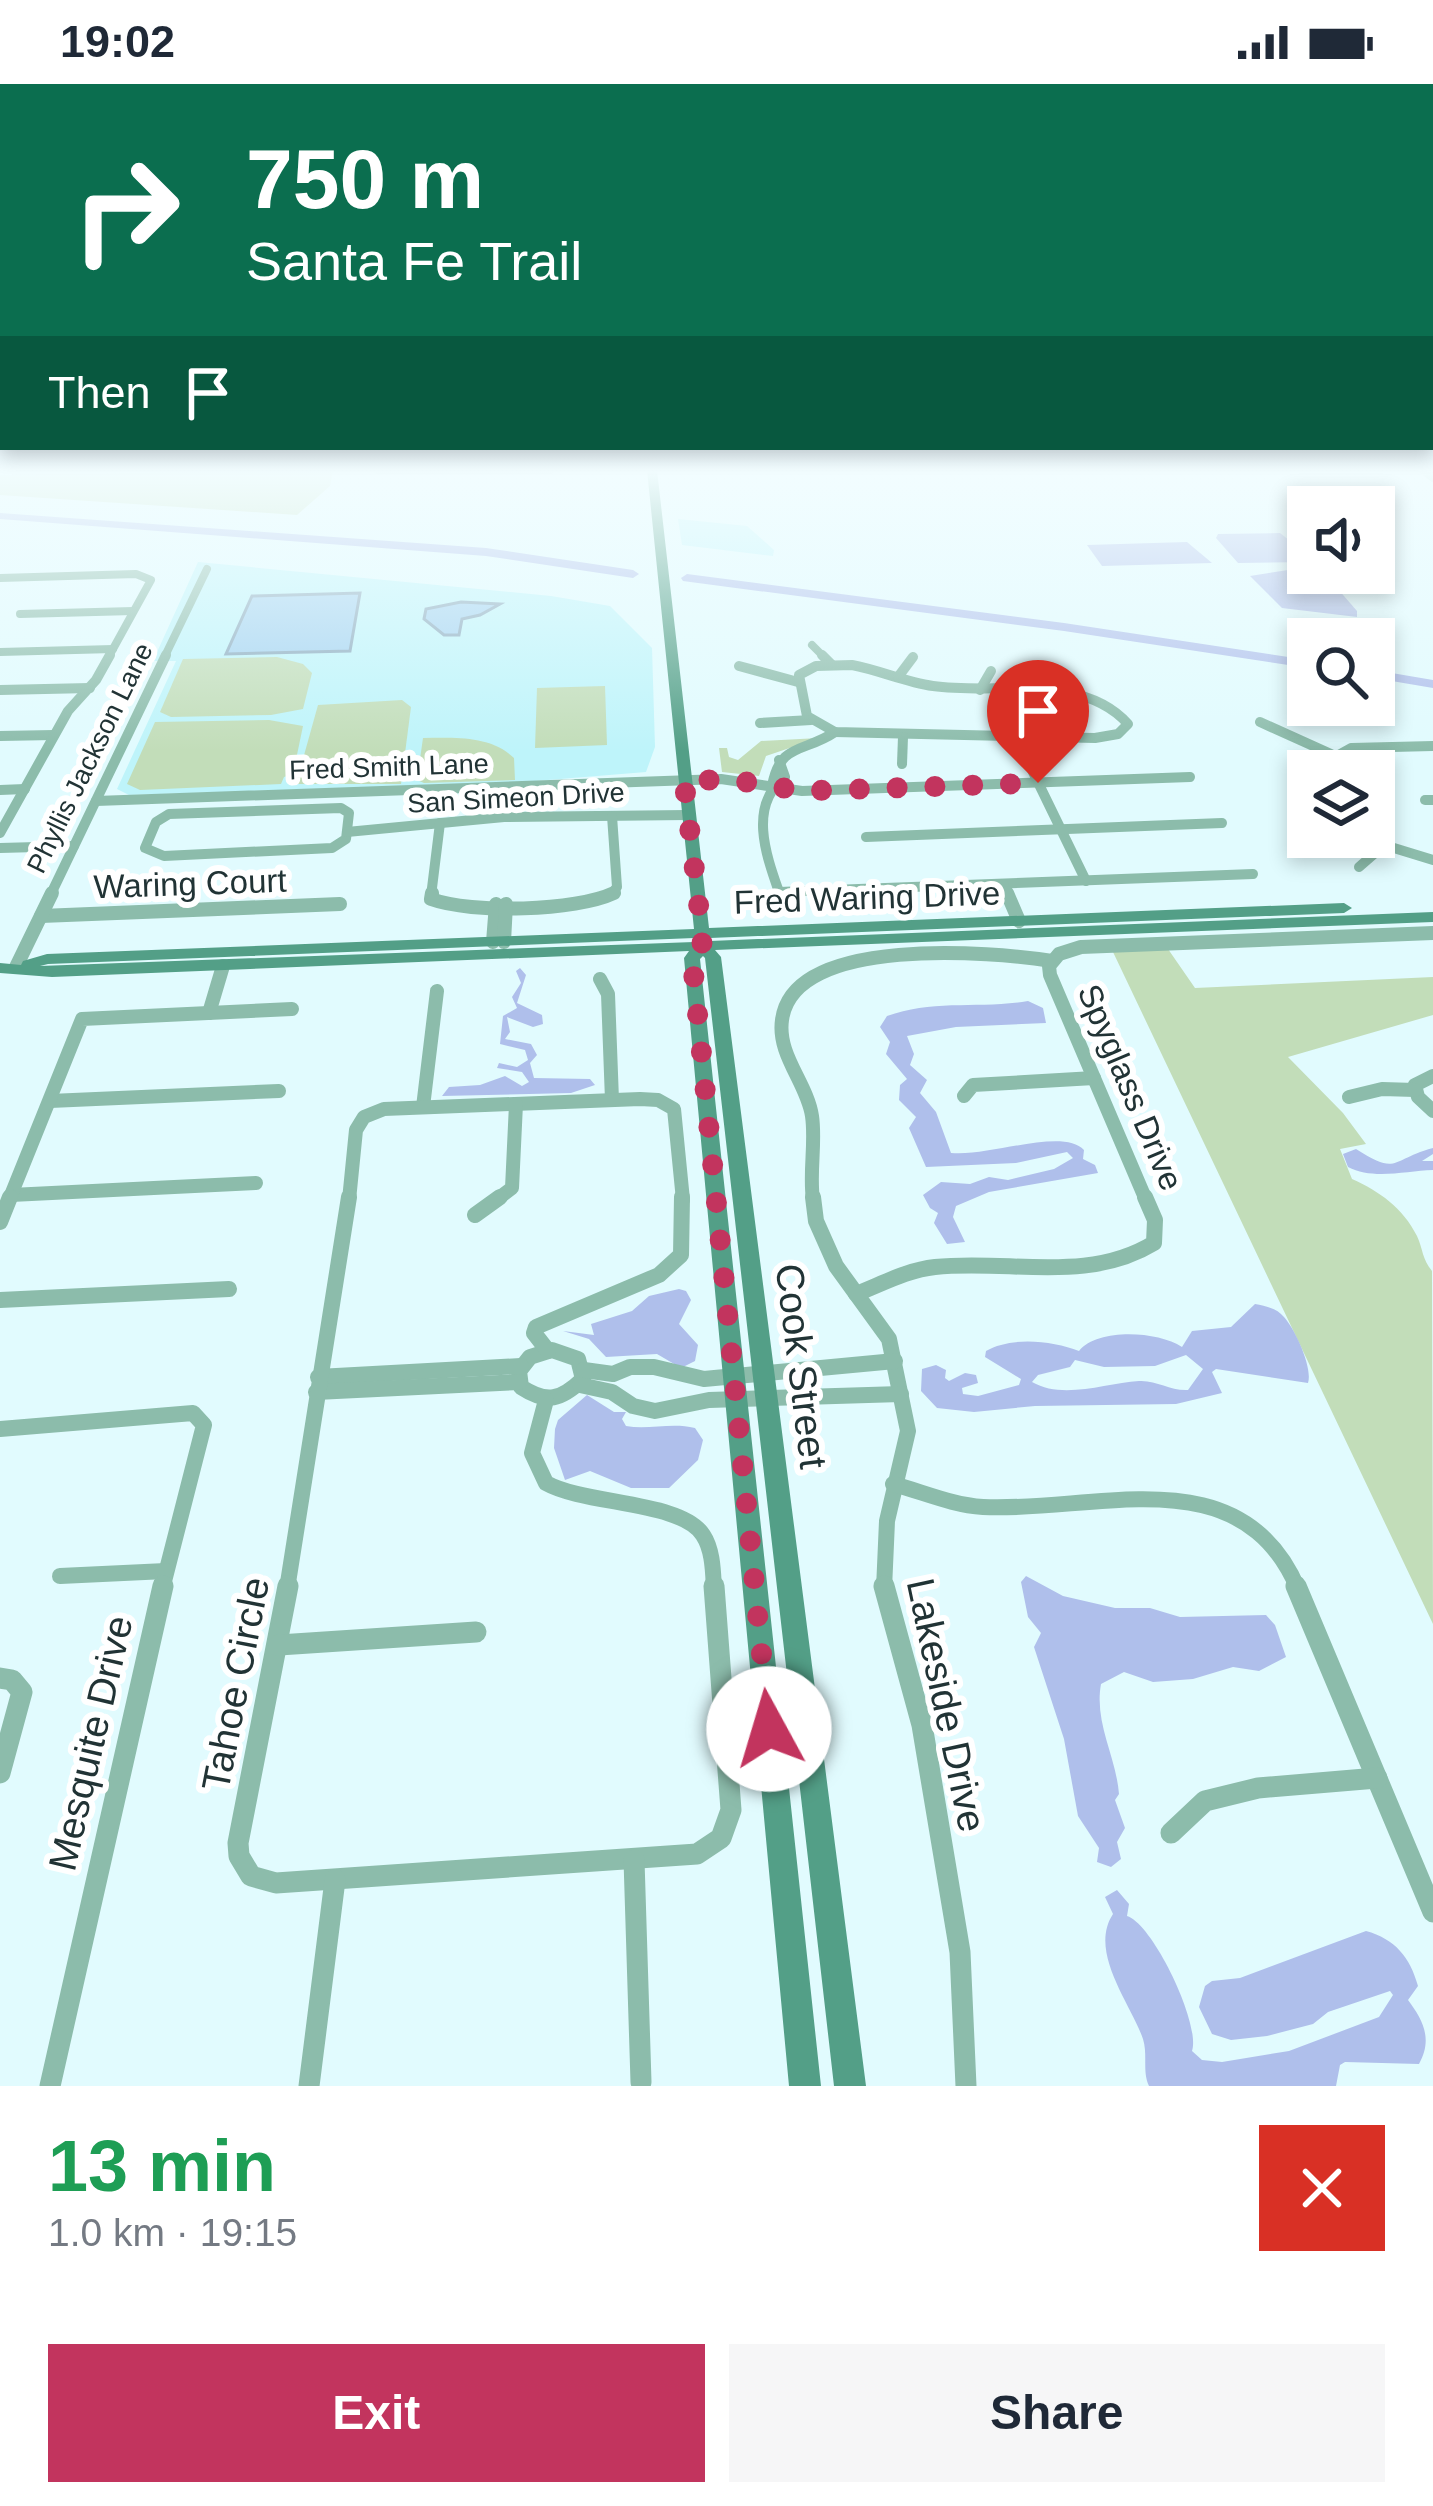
<!DOCTYPE html>
<html lang="en">
<head>
<meta charset="utf-8">
<style>
  :root { --surface:#fff; --page:#f6f6f7; --text:#1f2937; --muted:#747a83; --accent:#c2345e }
  body { margin:0; font-family:Helvetica,sans-serif; background:var(--page); color:var(--text); height:100vh; display:flex; flex-direction:column; font-size:45px; white-space:nowrap }
  * { box-sizing:border-box; margin:0 }
  p { font-size:39px; color:var(--muted) }
  .icon { flex:none; width:66px; height:66px; fill:none; stroke:currentColor; stroke-width:2; stroke-linecap:round; stroke-linejoin:round }
  .map { position:relative; height:2002px; overflow:hidden }
  .panel { display:flex; flex-direction:column; background:var(--surface); flex:1 }
  .panel>* { flex:none }
  .banner { position:absolute; left:0px; top:0px; width:1434px; height:366px; box-shadow:0 6px 18px #0003; background:#0b6e4f; color:#fff; overflow:hidden }
  .buttons { position:absolute; left:1287px; top:402px; display:grid; gap:24px }
  .buttons a { display:grid; place-items:center; width:108px; height:108px; border-radius:0px; background:var(--surface); box-shadow:0 6px 18px #0003; font-size:60px }
  .pin { position:absolute; display:grid; place-items:center; width:102px; height:102px; color:#fff; margin:-123px -51px; border-radius:50% 50% 50% 0; rotate:-45deg; box-shadow:0 0 12px #0007 }
  .pin .icon { rotate:45deg }
  .me { position:absolute; width:132px; margin:-66px; rotate:354deg; stroke-linejoin:round; filter:drop-shadow(0 0 9px #0008) }
  .turn { display:flex; align-items:center; gap:42px; height:252px; padding:0 48px; font-size:54px }
  .turn .icon { width:156px; height:156px; stroke-width:2.5 }
  .turn b { display:block; font-size:84px; line-height:102px }
  .then { display:flex; align-items:center; height:114px; padding:0 48px; background:#0003; gap:24px; font-size:45px }
  .round { display:grid; place-items:center; flex:none; width:126px; height:126px; border-radius:0px; background:var(--page) }
  .head { display:flex; align-items:center; justify-content:space-between; height:204px; padding:0 48px }
  h1 { font-size:72px; font-weight:700; line-height:90px; color:#1e9e55 }
  .button { display:flex; gap:24px; margin-top:auto; padding:24px 48px }
  .button a { flex:1; height:138px; border-radius:0px; background:var(--accent); color:#fff; font-size:48px; font-weight:700; line-height:138px; text-align:center }
  .button a+a { background:var(--page); color:var(--text) }
  .status { display:flex; justify-content:space-between; align-items:center; height:84px; padding:0 60px; background:var(--surface); direction:ltr }
  .status svg { height:33px; fill:currentColor }
  .map>svg:first-child { display:block }
  .built { fill:#bef4fa }
  .green { fill:#c2ddb9 }
  .water { fill:#afbfeb; fill-rule:evenodd }
  .lines { fill:none; stroke-linecap:round; stroke-linejoin:round }
  .river { fill:#afbfeb; fill-rule:evenodd }
  .building { fill:#a3d2f0; stroke:#8aaabe; stroke-width:3 }
  .minor-far4 { stroke:#8cbcab; stroke-width:8 }
  .minor-far3 { stroke:#8cbcab; stroke-width:10 }
  .minor-far2 { stroke:#8cbcab; stroke-width:14 }
  .minor-far1 { stroke:#8cbcab; stroke-width:16 }
  .minor { stroke:#8cbcab; stroke-width:21 }
  .secondary { fill:#539f87; fill-rule:evenodd }
  .route { stroke:#c2345e; stroke-width:21; stroke-dasharray:0 37.8 }
  .labels { text-anchor:middle; stroke-width:12; stroke-linejoin:round; paint-order:stroke }
  .far-street-label { font-size:27px; fill:#213335; stroke:#fff }
  .street-label { font-size:33px; fill:#213335; stroke:#fff }
  .near-street-label { font-size:39px; fill:#213335; stroke:#fff }
</style>
</head>
<body>
<div class="status"><b>19:02</b><svg viewBox="0 0 49 12"><path d="M0 12V9h3v3zM5 12V6h3v6zM10 12V3h3v9zM15 12V0h3v12zM26 1h20v11H26zM47 4h2v5h-2z"/></svg></div>
<div class="map">
<svg width="1433" height="2002" viewBox="0 0 1433 2002">
  <rect width="100%" height="100%" fill="#e1fbfe"/>
  <g class="built">
    <path d="M 678,435 L 747,442 L 774,466 L 773,472 L 682,461 Z"/>
    <path d="M 198,478 L 551,512 L 610,522 L 652,564 L 655,663 L 646,688 L 511,699 L 129,711 L 117,705 L 176,577 L 153,577 Z"/>
  </g>
  <g class="green">
    <path d="M 333,386 L 330,402 L 297,431 L 0,411 L 0,391 Z"/>
    <path d="M 277,573 L 303,580 L 312,589 L 303,625 L 271,631 L 171,633 L 160,628 L 183,575 Z"/>
    <path d="M 605,602 L 607,661 L 535,664 L 537,604 Z"/>
    <path d="M 402,616 L 411,623 L 401,700 L 296,700 L 318,621 Z"/>
    <path d="M 269,636 L 303,642 L 293,690 L 284,693 L 281,700 L 140,706 L 127,700 L 155,638 Z"/>
    <path d="M 423,654 C 454,654 490,651 514,674 L 515,696 L 424,699 L 417,696 Z"/>
    <path d="M 819,654 L 766,672 L 759,692 L 722,688 L 719,664 L 727,664 L 729,673 L 738,676 L 761,657 Z"/>
    <path d="M 1168,865 L 1195,904 L 1433,893 L 1433,931 L 1288,973 L 1343,1029 L 1366,1060 L 1340,1065 L 1352,1095 C 1379,1107 1403,1124 1417,1152 C 1423,1165 1422,1175 1432,1187 L 1433,1540 L 1113,868 Z"/>
  </g>
  <g class="water">
    <path d="M 1280,449 L 1308,471 L 1308,478 L 1238,479 L 1216,454 L 1218,450 Z"/>
    <path d="M 1187,458 L 1212,479 L 1102,482 L 1087,461 Z"/>
    <path d="M 1288,486 L 1324,489 L 1357,527 L 1357,533 L 1282,524 L 1250,492 Z"/>
    <path d="M 520,884 L 526,891 L 517,919 L 542,931 L 543,940 L 533,943 L 507,933 L 510,948 L 505,955 L 531,960 L 537,971 L 530,979 L 534,994 L 590,995 L 595,1001 L 571,1009 L 442,1012 L 449,1003 L 480,1001 L 505,992 L 522,1002 L 529,998 L 522,988 L 497,984 L 499,979 L 517,983 L 528,976 L 525,966 L 500,960 L 503,932 L 517,924 L 512,913 L 521,899 L 516,887 Z"/>
    <path d="M 1028,917 L 1043,924 L 1046,939 L 956,943 L 907,952 L 914,970 L 910,981 L 927,996 L 920,1009 L 936,1028 L 951,1069 C 989,1073 1063,1043 1084,1066 L 1083,1075 L 1095,1081 L 1098,1089 L 989,1108 L 956,1122 L 953,1133 L 965,1158 L 947,1160 L 934,1139 L 938,1129 L 930,1124 L 923,1111 L 941,1098 L 970,1100 L 989,1093 L 1008,1096 L 1054,1085 L 1073,1074 L 1067,1068 L 1016,1079 L 926,1083 L 909,1044 L 916,1033 L 899,1016 L 900,1001 L 907,995 L 886,970 L 890,958 L 880,943 L 887,932 C 933,915 979,925 1028,917 Z"/>
    <path d="M 1433,1064 L 1433,1070 L 1422,1077 L 1433,1077 L 1433,1086 C 1406,1087 1372,1096 1348,1083 L 1343,1070 L 1356,1065 C 1399,1092 1389,1076 1433,1064 Z"/>
    <path d="M 679,1205 L 686,1207 L 691,1216 L 679,1240 L 698,1261 L 695,1277 L 681,1284 L 657,1270 L 606,1273 L 589,1255 L 563,1247 L 594,1251 L 591,1240 L 632,1227 L 649,1212 Z"/>
    <path d="M 1255,1220 C 1265,1222 1277,1224 1284,1233 C 1295,1245 1313,1284 1308,1299 L 1216,1285 L 1212,1288 L 1222,1309 L 1176,1320 L 1035,1322 L 974,1328 L 937,1324 L 921,1307 L 922,1285 L 936,1281 L 946,1286 L 945,1294 L 949,1297 L 965,1289 L 976,1291 L 978,1299 L 962,1304 L 963,1310 L 978,1312 L 1019,1301 L 1021,1295 L 985,1273 L 986,1267 C 1012,1252 1053,1257 1079,1267 C 1098,1244 1157,1247 1182,1263 L 1192,1247 L 1231,1243 ZM 1186,1271 L 1203,1285 L 1188,1306 C 1170,1307 1157,1296 1139,1297 C 1106,1299 1063,1316 1032,1298 L 1038,1291 L 1070,1283 L 1075,1276 L 1104,1283 L 1155,1282 Z"/>
    <path d="M 587,1311 L 614,1328 L 626,1328 L 622,1335 L 626,1342 C 649,1346 672,1338 695,1344 L 703,1356 L 698,1376 L 669,1404 L 631,1404 L 590,1387 L 565,1396 L 554,1364 L 555,1345 L 558,1336 Z"/>
    <path d="M 1026,1492 L 1063,1512 L 1115,1524 L 1150,1524 L 1180,1533 L 1266,1531 L 1275,1541 L 1286,1573 L 1259,1587 L 1233,1583 L 1193,1595 L 1153,1598 L 1124,1588 L 1101,1600 C 1094,1639 1116,1672 1119,1710 L 1115,1716 L 1125,1744 L 1117,1758 L 1121,1775 L 1111,1783 L 1097,1778 L 1099,1764 L 1078,1732 L 1064,1655 L 1034,1563 L 1041,1549 L 1028,1533 L 1021,1498 Z"/>
    <path d="M 1117,1806 L 1129,1820 L 1127,1832 C 1153,1840 1201,1940 1192,1967 L 1202,1976 L 1222,1978 L 1289,1967 L 1379,1933 L 1393,1911 L 1390,1907 L 1328,1928 L 1313,1940 L 1267,1952 L 1231,1956 L 1212,1950 L 1199,1923 L 1205,1902 L 1212,1897 L 1240,1894 L 1366,1847 C 1395,1855 1410,1873 1418,1902 L 1408,1916 C 1423,1936 1433,1955 1419,1980 L 1345,1978 L 1340,1981 L 1336,2002 L 1149,2002 C 1142,1987 1148,1971 1143,1955 C 1131,1920 1088,1868 1113,1830 L 1105,1813 Z"/>
  </g>
  <g class="lines">
    <g class="river">
      <path d="M 0,429 L 486,464 L 633,486 L 639,490 L 633,494 L 486,472 L 0,435 Z"/>
      <path d="M 687,490 L 1064,539 L 1308,576 L 1308,584 L 1064,547 L 683,497 L 681,494 Z"/>
      <path d="M 1374,586 L 1433,596 L 1433,604 L 1374,594 Z"/>
    </g>
  </g>
  <g class="building">
    <path d="M 360,509 L 350,567 L 226,570 L 252,512 Z"/>
    <path d="M 461,518 L 500,520 L 480,531 L 462,535 L 459,551 L 444,551 L 424,535 L 426,525 Z"/>
  </g>
  <g class="lines">
    <g class="minor-far4">
      <path d="M 378,386 L 550,386"/>
      <path d="M 1423,386 L 1433,394"/>
      <path d="M 0,494 L 136,490 L 151,496 L 108,574"/>
      <path d="M 20,530 L 133,527"/>
      <path d="M 812,561 L 825,574"/>
      <path d="M 0,568 L 113,565"/>
      <path d="M 164,574 L 207,485"/>
    </g>
    <g class="minor-far3">
      <path d="M 822,571 L 832,581"/>
      <path d="M 852,581 C 879,586 905,598 933,602 C 995,611 1082,588 1128,640 L 1118,650 L 1095,654 L 835,648 L 807,632 L 799,591 L 816,582 Z"/>
      <path d="M 739,582 L 798,598"/>
      <path d="M 898,593 L 913,573"/>
      <path d="M 0,606 L 90,604"/>
      <path d="M 980,606 L 991,587"/>
      <path d="M 1260,638 L 1331,670"/>
      <path d="M 760,639 L 811,636"/>
      <path d="M 1014,649 L 1086,797"/>
      <path d="M 0,652 L 54,651"/>
      <path d="M 779,676 L 785,693 C 748,721 766,771 779,808 L 1253,790"/>
      <path d="M 902,680 L 903,653"/>
      <path d="M 1310,687 L 1351,664 L 1433,662"/>
      <path d="M 1308,693 L 1308,712"/>
      <path d="M 772,702 C 780,658 804,669 835,648"/>
      <path d="M 0,706 L 25,705"/>
      <path d="M 1425,716 L 1433,716"/>
      <path d="M 96,717 L 721,695 L 802,707 L 1190,693"/>
      <path d="M 341,724 L 349,729 L 346,755 L 332,764 L 164,772 L 145,764 L 156,738 L 169,730 Z"/>
      <path d="M 347,748 L 504,733 L 687,731"/>
      <path d="M 0,749 L 68,627 L 96,596 L 110,571"/>
      <path d="M 866,753 L 1222,739"/>
      <path d="M 1358,753 L 1433,776"/>
      <path d="M 0,764 L 74,762"/>
      <path d="M 1359,783 L 1382,763"/>
      <path d="M 1003,800 L 1008,812"/>
      <path d="M 50,812 L 166,571"/>
      <path d="M 431,812 L 440,739"/>
      <path d="M 610,812 L 617,803 L 612,732"/>
    </g>
    <g class="minor-far2">
      <path d="M 432,809 L 431,815 C 472,830 576,827 614,809"/>
      <path d="M 1007,809 L 1019,837"/>
      <path d="M 41,832 L 340,820"/>
      <path d="M 493,858 L 496,820"/>
      <path d="M 504,858 L 506,820"/>
      <path d="M 16,883 L 52,809"/>
      <path d="M 600,895 L 608,910 L 612,1016"/>
      <path d="M 209,929 L 223,882"/>
      <path d="M 1433,992 L 1415,1001 L 1418,1013 L 1433,1027"/>
      <path d="M 964,1012 L 973,1001 L 1094,994"/>
      <path d="M 1349,1013 L 1382,1005 L 1415,1006"/>
      <path d="M 50,1017 L 279,1007"/>
      <path d="M 423,1023 L 437,907"/>
      <path d="M 11,1111 L 256,1099"/>
      <path d="M 9,1116 L 82,935 L 292,925"/>
      <path d="M 349,1116 L 356,1046 L 364,1033 L 384,1025 L 640,1015 L 658,1016 L 674,1025 L 683,1116"/>
      <path d="M 496,1116 L 512,1104 L 516,1020"/>
      <path d="M 813,1116 C 809,1088 816,1059 812,1032 C 807,999 777,971 782,936 C 793,850 993,868 1052,877"/>
      <path d="M 1146,1116 L 1050,891 L 1049,882 L 1059,870 L 1081,863 L 1433,849"/>
    </g>
    <g class="minor-far1">
      <path d="M 813,1113 L 816,1137 L 836,1182 L 889,1255 L 908,1347 L 887,1437 L 884,1505"/>
      <path d="M 475,1131 L 500,1113"/>
      <path d="M 0,1138 L 10,1113"/>
      <path d="M 856,1210 C 882,1200 907,1186 935,1183 C 1009,1175 1087,1200 1154,1159 L 1155,1136 L 1145,1113"/>
      <path d="M 0,1216 L 229,1205"/>
      <path d="M 552,1266 L 578,1275 L 583,1295 C 561,1316 547,1320 521,1303 L 519,1287 L 530,1273 Z"/>
      <path d="M 548,1267 L 534,1249 L 536,1243 L 659,1191 L 681,1171 L 682,1113"/>
      <path d="M 584,1286 L 613,1290 L 630,1283 L 654,1283 L 704,1295 L 895,1277"/>
      <path d="M 318,1293 L 521,1282"/>
      <path d="M 580,1301 L 612,1308 L 633,1322 L 655,1327 L 709,1316 L 901,1310"/>
      <path d="M 316,1308 L 519,1298"/>
      <path d="M 546,1316 L 532,1369 L 546,1399 C 585,1421 682,1417 703,1451 C 713,1466 713,1488 714,1505"/>
      <path d="M 0,1345 L 193,1329 L 204,1341 L 162,1505"/>
      <path d="M 893,1400 C 923,1408 952,1421 983,1423 C 1094,1429 1241,1370 1298,1505"/>
      <path d="M 60,1492 L 166,1487"/>
      <path d="M 287,1505 L 349,1113"/>
    </g>
    <g class="minor">
      <path d="M 288,1502 L 238,1759 L 239,1772 L 251,1792 L 276,1799 L 697,1770 L 721,1754 L 731,1726 L 714,1502"/>
      <path d="M 884,1502 L 922,1641 L 960,1868 L 966,2002"/>
      <path d="M 1296,1502 L 1433,1828"/>
      <path d="M 279,1561 L 476,1548"/>
      <path d="M 0,1594 L 12,1596 L 22,1608 L 0,1689"/>
      <path d="M 1171,1749 L 1205,1717 L 1258,1704 L 1377,1694"/>
      <path d="M 634,1776 L 641,1998"/>
      <path d="M 50,2002 L 163,1502"/>
      <path d="M 309,2002 L 335,1796"/>
    </g>
    <path class="secondary" d="M 647,386 L 657,386 L 709,844 L 1344,819 L 1352,824 L 1344,829 L 710,854 L 710,857 L 1433,828 L 1433,838 L 715,866 L 721,873 L 866,2002 L 834,2002 L 705,874 L 703,872 L 700,875 L 821,2002 L 789,2002 L 684,874 L 689,867 L 52,893 L 0,889 L 0,879 L 21,881 L 23,877 L 47,870 L 694,845 ZM 694,854 L 694,858 L 40,882 L 48,880 Z"/>
  </g>
  <linearGradient id="sky" x2="0" y2="1"><stop stop-color="#91b8e9"/><stop offset="0.58" stop-color="#f2fdff"/><stop offset="1" stop-color="#f2fdff" stop-opacity="0"/></linearGradient>
  <rect width="1433" height="667" fill="url(#sky)"/>
  <g class="lines">
    <path class="route" d="M 769,1645 L 692,874 L 702,863 L 702,850 L 684,696 L 734,696 L 802,707 L 1038,699"/>
  </g>
  <g class="labels">
    <g class="far-street-label">
      <text transform="translate(90 674) rotate(-64)" y="9">Phyllis Jackson Lane</text>
      <text transform="translate(389 683) rotate(-2)" y="9">Fred Smith Lane</text>
      <text transform="translate(516 714) rotate(-3)" y="9">San Simeon Drive</text>
    </g>
    <g class="street-label">
      <text transform="translate(190 799) rotate(-2)" y="12">Waring Court</text>
      <text transform="translate(867 813) rotate(-2)" y="12">Fred Waring Drive</text>
      <text transform="translate(1131 1003) rotate(67)" y="12">Spyglass Drive</text>
    </g>
    <g class="near-street-label">
      <text transform="translate(802 1282) rotate(83)" y="14">Cook Street</text>
      <text transform="translate(235 1600) rotate(-79)" y="14">Tahoe Circle</text>
      <text transform="translate(947 1621) rotate(78)" y="14">Lakeside Drive</text>
      <text transform="translate(90 1659) rotate(-77)" y="14">Mesquite Drive</text>
    </g>
  </g>
</svg>
<div class="buttons">
<a><svg class="icon" aria-label="sound" viewBox="0 0 24 24"><path d="M4 9h4l5-4v14l-5-4H4zM17 9q2 3 0 6"/></svg></a>
<a><svg class="icon" aria-label="search" viewBox="0 0 24 24"><circle cx="10" cy="10" r="6"/><path d="M15 15l6 6"/></svg></a>
<a><svg class="icon" aria-label="layers" viewBox="0 0 24 24"><path d="M12 4l9 5-9 5-9-5zM3 14l9 5 9-5"/></svg></a>
</div>
<div class="pin" style="left:1038px;top:699px;background:#d93025"><svg class="icon" aria-label="arrive" viewBox="0 0 24 24"><path d="M6 21V4h12l-3 4 3 4H6"/></svg></div>
<svg class="me" style="left:769px;top:1645px" viewBox="-20 -20 40 40"><circle r="19" fill="#fff"/><path d="M0-13L10 11 0 6-10 11z" fill="#c2345e"/></svg>
<div class="banner">
<div class="turn"><svg class="icon" aria-label="right" viewBox="0 0 24 24"><path d="M7 20v-9h11M14 6l5 5-5 5"/></svg><div><b>750 m</b>Santa Fe Trail</div></div>
<div class="then">Then<svg class="icon" aria-label="arrive" viewBox="0 0 24 24"><path d="M6 21V4h12l-3 4 3 4H6"/></svg></div>
</div>
</div>
<section class="panel">
<div class="head"><div><h1>13 min</h1><p>1.0 km · 19:15</p></div><a class="round" style="background:#d93025;color:#fff"><svg class="icon" aria-label="close" viewBox="0 0 24 24"><path d="M6 6l12 12M18 6L6 18"/></svg></a></div>
<div class="button"><a>Exit</a><a>Share</a></div>
</section>
</body>
</html>
